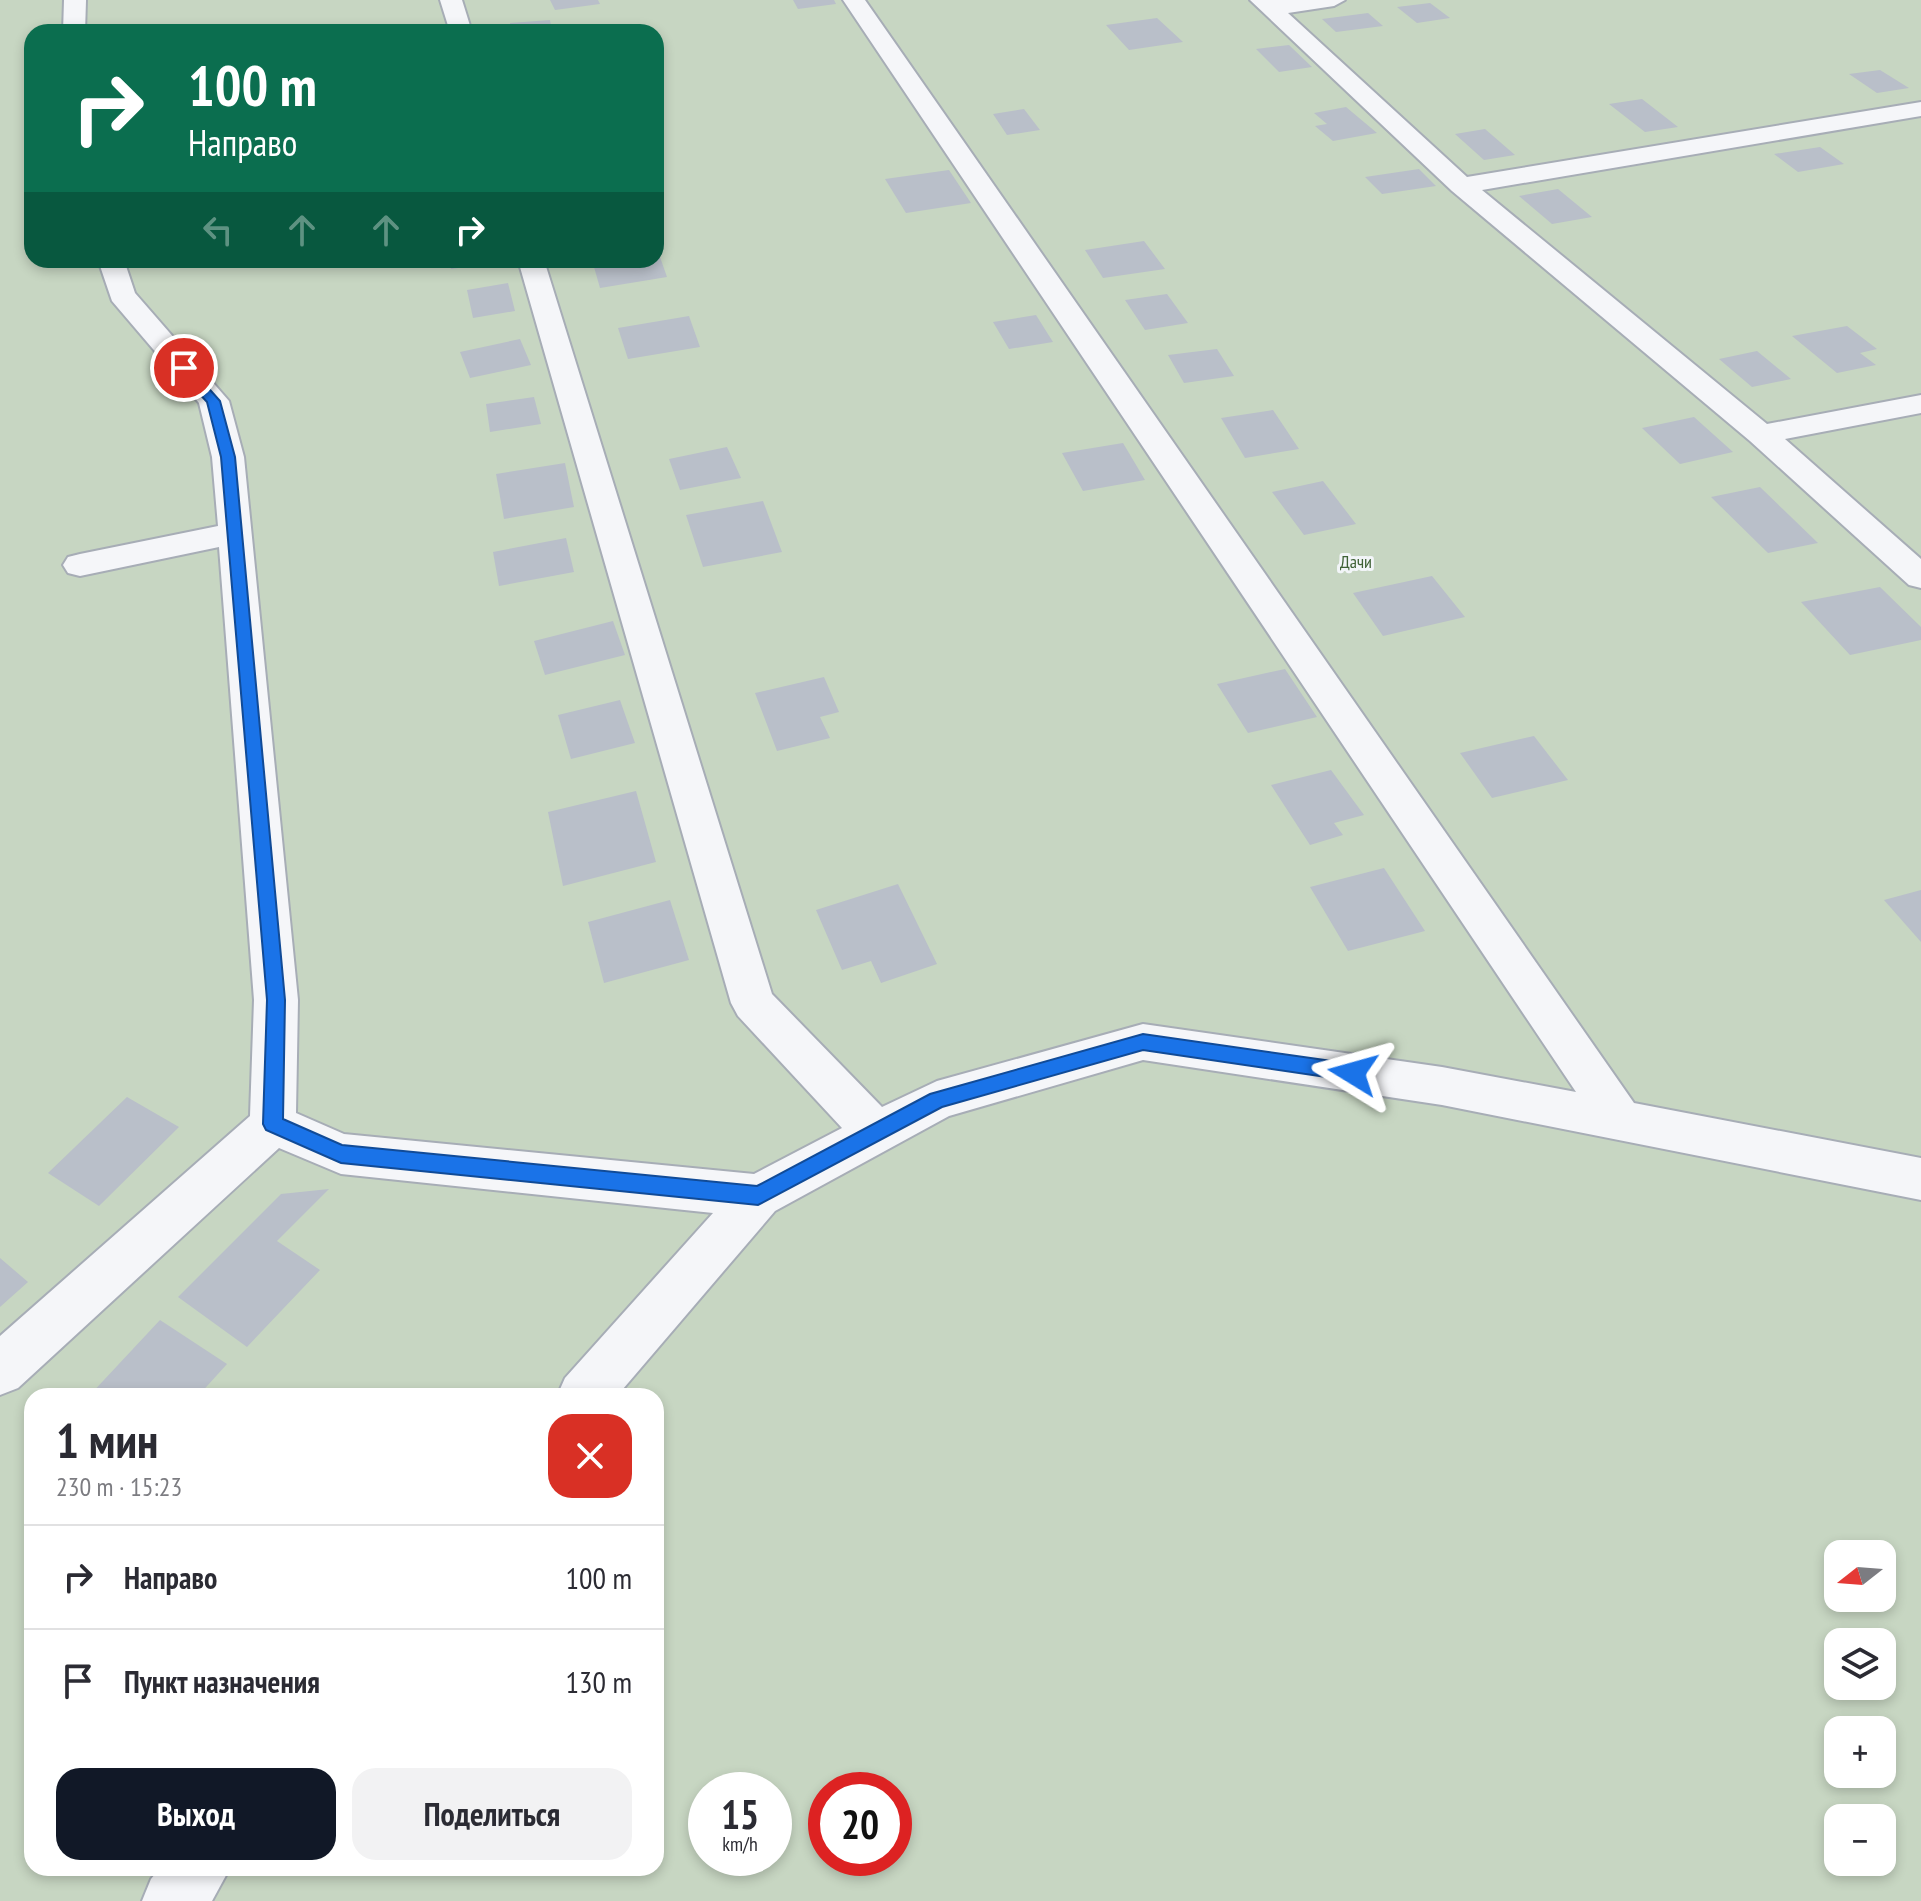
<!DOCTYPE html>
<html lang="ru">
<head>
<meta charset="utf-8">
<style>
  :root { --surface:#fff; --page:#f2f2f3; --text:#2b2b33; --muted:#7c7c81; --line:#e1e1e2; --accent:#111827 }
  body { margin:0; font-family:"PT Sans Narrow",sans-serif; background:var(--page); color:var(--text); height:100vh; display:flex; flex-direction:column; font-size:30px; white-space:nowrap }
  * { box-sizing:border-box; margin:0 }
  p { font-size:26px; color:var(--muted) }
  .icon { flex:none; width:44px; height:44px; fill:none; stroke:currentColor; stroke-width:2; stroke-linecap:round; stroke-linejoin:round }
  .map { position:relative; flex:1; overflow:hidden }
  .panel { position:absolute; left:24px; top:1388px; width:640px; height:488px; display:flex; flex-direction:column; background:var(--surface); border-radius:24px; box-shadow:0 4px 12px #0003 }
  .panel>* { flex:none }
  .banner { position:absolute; left:24px; top:24px; width:640px; height:244px; border-radius:24px; box-shadow:0 4px 12px #0003; background:#0b6e4f; color:#fff; overflow:hidden }
  .needle { width:52px; rotate:253deg }
  .fabs { position:absolute; left:1824px; top:1540px; display:grid; gap:16px }
  .fabs a { display:grid; place-items:center; width:72px; height:72px; border-radius:16px; background:var(--surface); box-shadow:0 4px 12px #0003; font-size:40px }
  .speed { position:absolute; left:688px; top:1772px; display:flex; gap:16px; font-size:40px; font-weight:700; text-align:center }
  .speed>* { display:grid; place-content:center; width:104px; height:104px; border-radius:50%; background:var(--surface); box-shadow:0 4px 12px #0003; line-height:1 }
  .speed small { font-size:20px; font-weight:400 }
  .speed .limit { border:12px solid #d22; background:#fff; color:#111 }
  .pin { position:absolute; display:grid; place-items:center; width:68px; height:68px; color:#fff; margin:-34px; border:4px solid #fff; border-radius:50%; box-shadow:0 2px 8px #0007 }
  .me { position:absolute; width:88px; margin:-44px; rotate:278deg; stroke-linejoin:round; filter:drop-shadow(0 0 6px #0008) }
  .turn { display:flex; align-items:center; gap:28px; height:168px; padding:0 32px; font-size:36px }
  .turn .icon { width:104px; height:104px; stroke-width:2.5 }
  .turn b { display:block; font-size:56px; line-height:68px }
  .lanes { display:flex; align-items:center; height:76px; padding:0 32px; background:#0003; justify-content:center; gap:40px; direction:ltr }
  .lanes .off { opacity:.35 }
  .round { display:grid; place-items:center; flex:none; width:84px; height:84px; border-radius:24px; background:var(--page) }
  .summary { display:flex; align-items:center; justify-content:space-between; height:136px; padding:0 32px }
  h1 { font-size:48px; font-weight:600; line-height:60px }
  .cta { display:flex; gap:16px; margin-top:auto; padding:16px 32px }
  .cta a { flex:1; height:92px; border-radius:24px; background:var(--accent); color:#fff; font-size:32px; font-weight:600; line-height:92px; text-align:center }
  .cta a+a { background:var(--page); color:var(--text) }
  ul { padding:0; list-style:none }
  li { display:flex; align-items:center; gap:24px; height:104px; padding:0 32px; border-top:2px solid var(--line) }
  li div { flex:1 }
  li b { display:block; font-size:30px }
  li em { font-style:normal }
  .map>svg:first-child { display:block }
  .green { fill:#c7d6c2; fill-rule:evenodd }
  .building { fill:#b9bfc9 }
  .lines { fill:none; stroke-linecap:round; stroke-linejoin:round }
  .service-casing { stroke:#a7adb6; stroke-width:4 }
  .service { fill:#f5f6f9; fill-rule:evenodd }
  .route { fill:#1a73e8; stroke:#114b97; stroke-width:2 }
  .labels { text-anchor:middle; stroke-width:6; stroke-linejoin:round; paint-order:stroke }
  .far-park-label { font-size:18px; fill:#3e6135; stroke:#f2f5f8 }
</style>
</head>
<body>
<div class="map">
<svg width="1921" height="1901" viewBox="0 0 1921 1901">
  <rect width="100%" height="100%" fill="#e2e6eb"/>
  <path class="green" d="M 0,0 L 1921,0 L 1921,1901 L 0,1901 ZM 32,32 L 656,32 L 656,260 L 32,260 ZM 32,1396 L 656,1396 L 656,1868 L 32,1868 ZM 1838,1554 L 1882,1554 L 1882,1598 L 1838,1598 ZM 1838,1642 L 1882,1642 L 1882,1686 L 1838,1686 ZM 1838,1730 L 1882,1730 L 1882,1774 L 1838,1774 ZM 706,1790 L 774,1790 L 774,1858 L 706,1858 ZM 826,1790 L 894,1790 L 894,1858 L 826,1858 ZM 1838,1818 L 1882,1818 L 1882,1862 L 1838,1862 Z"/>
  <g class="building">
    <path d="M 550,0 L 598,0 L 600,4 L 555,10 Z"/>
    <path d="M 793,0 L 834,0 L 836,4 L 798,9 Z"/>
    <path d="M 1430,3 L 1450,18 L 1417,23 L 1397,7 Z"/>
    <path d="M 1368,13 L 1383,26 L 1336,32 L 1322,19 Z"/>
    <path d="M 1157,18 L 1183,42 L 1129,50 L 1106,25 Z"/>
    <path d="M 550,20 L 552,32 L 511,32 L 510,23 Z"/>
    <path d="M 210,25 L 212,32 L 178,32 L 178,30 Z"/>
    <path d="M 1289,45 L 1312,67 L 1279,72 L 1256,49 Z"/>
    <path d="M 1880,70 L 1909,88 L 1877,93 L 1849,74 Z"/>
    <path d="M 1642,99 L 1678,127 L 1645,132 L 1609,104 Z"/>
    <path d="M 1346,107 L 1377,133 L 1333,141 L 1315,126 L 1327,124 L 1314,113 Z"/>
    <path d="M 1024,109 L 1040,130 L 1007,135 L 993,114 Z"/>
    <path d="M 1485,129 L 1515,155 L 1484,160 L 1455,134 Z"/>
    <path d="M 1820,147 L 1844,164 L 1798,172 L 1774,154 Z"/>
    <path d="M 1419,169 L 1436,186 L 1382,194 L 1365,177 Z"/>
    <path d="M 949,170 L 971,203 L 906,213 L 885,179 Z"/>
    <path d="M 1558,189 L 1592,217 L 1552,224 L 1519,196 Z"/>
    <path d="M 1144,241 L 1165,269 L 1103,278 L 1085,250 Z"/>
    <path d="M 660,257 L 667,277 L 600,288 L 594,267 Z"/>
    <path d="M 449,260 L 500,260 L 500,262 L 451,269 Z"/>
    <path d="M 508,283 L 515,311 L 473,318 L 467,290 Z"/>
    <path d="M 1167,294 L 1188,323 L 1145,330 L 1125,300 Z"/>
    <path d="M 1036,315 L 1053,342 L 1009,349 L 993,322 Z"/>
    <path d="M 689,316 L 700,347 L 628,359 L 618,328 Z"/>
    <path d="M 1847,326 L 1877,349 L 1860,353 L 1876,365 L 1837,373 L 1792,336 Z"/>
    <path d="M 520,339 L 531,365 L 470,378 L 460,352 Z"/>
    <path d="M 1217,349 L 1234,376 L 1184,383 L 1168,355 Z"/>
    <path d="M 1757,351 L 1791,379 L 1752,387 L 1719,359 Z"/>
    <path d="M 534,397 L 541,424 L 490,432 L 486,404 Z"/>
    <path d="M 1273,410 L 1299,449 L 1245,458 L 1221,418 Z"/>
    <path d="M 1694,417 L 1733,452 L 1680,464 L 1642,428 Z"/>
    <path d="M 1123,443 L 1145,480 L 1083,491 L 1062,453 Z"/>
    <path d="M 727,447 L 741,478 L 680,490 L 669,459 Z"/>
    <path d="M 565,463 L 574,507 L 504,519 L 496,474 Z"/>
    <path d="M 1323,481 L 1356,524 L 1304,535 L 1272,492 Z"/>
    <path d="M 1760,487 L 1818,543 L 1768,553 L 1711,497 Z"/>
    <path d="M 763,501 L 782,552 L 703,567 L 686,515 Z"/>
    <path d="M 566,538 L 574,572 L 499,586 L 493,552 Z"/>
    <path d="M 1432,576 L 1465,617 L 1383,636 L 1353,593 Z"/>
    <path d="M 1880,587 L 1921,627 L 1921,640 L 1850,655 L 1801,602 Z"/>
    <path d="M 613,621 L 625,655 L 545,675 L 534,641 Z"/>
    <path d="M 1285,669 L 1317,717 L 1248,733 L 1217,684 Z"/>
    <path d="M 824,677 L 839,712 L 820,717 L 830,738 L 777,751 L 755,693 Z"/>
    <path d="M 620,700 L 635,743 L 571,759 L 558,715 Z"/>
    <path d="M 1534,736 L 1568,780 L 1492,798 L 1460,753 Z"/>
    <path d="M 1331,770 L 1364,815 L 1334,823 L 1343,835 L 1310,845 L 1271,785 Z"/>
    <path d="M 636,791 L 656,862 L 563,886 L 548,812 Z"/>
    <path d="M 1384,868 L 1425,931 L 1348,951 L 1310,887 Z"/>
    <path d="M 898,884 L 937,964 L 881,983 L 871,961 L 842,970 L 816,910 Z"/>
    <path d="M 1921,890 L 1921,942 L 1884,900 Z"/>
    <path d="M 670,900 L 689,960 L 604,983 L 588,922 Z"/>
    <path d="M 127,1097 L 179,1127 L 99,1206 L 48,1173 Z"/>
    <path d="M 329,1189 L 277,1241 L 320,1270 L 247,1347 L 178,1297 L 281,1194 Z"/>
    <path d="M 0,1258 L 28,1282 L 0,1307 Z"/>
    <path d="M 160,1320 L 227,1364 L 198,1396 L 89,1396 Z"/>
  </g>
  <g class="lines">
    <defs>
      <g id="service">
        <path d="M 64,0 L 86,0 L 85,32 L 63,32 Z"/>
        <path d="M 440,0 L 462,0 L 472,32 L 450,32 Z"/>
        <path d="M 843,0 L 865,0 L 1634,1103 L 1921,1158 L 1921,1200 L 1442,1105 L 1143,1060 L 949,1116 L 775,1211 L 617,1396 L 557,1396 L 565,1378 L 713,1213 L 341,1174 L 279,1148 L 18,1388 L 0,1395 L 0,1336 L 250,1116 L 254,1000 L 219,547 L 80,576 L 68,573 L 63,565 L 68,557 L 80,554 L 218,526 L 212,457 L 199,403 L 112,301 L 98,260 L 124,260 L 135,293 L 229,401 L 244,457 L 298,1000 L 296,1113 L 344,1134 L 754,1174 L 842,1128 L 738,1016 L 731,1003 L 518,260 L 544,260 L 772,994 L 882,1107 L 937,1081 L 1143,1024 L 1442,1067 L 1576,1092 Z"/>
        <path d="M 1250,0 L 1345,0 L 1334,6 L 1288,13 L 1467,177 L 1921,102 L 1921,116 L 1482,190 L 1767,424 L 1921,395 L 1921,413 L 1785,439 L 1921,559 L 1921,588 L 1909,585 L 1750,441 L 1452,191 Z"/>
        <path d="M 160,1868 L 230,1868 L 212,1901 L 142,1901 L 151,1879 Z"/>
      </g>
    </defs>
    <use href="#service" class="service-casing"/>
    <use href="#service" class="service"/>
  </g>
  <path class="route" d="M 179,365 L 188,365 L 220,401 L 235,457 L 285,1000 L 283,1119 L 342,1145 L 757,1186 L 930,1094 L 1143,1034 L 1353,1064 L 1359,1067 L 1362,1073 L 1359,1078 L 1353,1081 L 1143,1050 L 942,1107 L 758,1205 L 341,1163 L 266,1130 L 263,1124 L 267,1000 L 221,457 L 207,402 L 179,371 Z"/>
  <g class="labels">
    <g class="far-park-label">
      <text x="1356" y="568">Дачи</text>
    </g>
  </g>
</svg>
<div class="fabs">
<a><svg class="needle" viewBox="-14 -14 28 28"><path d="M0-13l5 13h-10z" fill="#e53935"/><path d="M0 13l5-13h-10z" fill="#7c7c81"/></svg></a>
<a><svg class="icon" aria-label="layers" viewBox="0 0 24 24"><path d="M12 4l9 5-9 5-9-5zM3 14l9 5 9-5"/></svg></a>
<a>+</a>
<a>−</a>
</div>
<div class="speed"><div>15<small>km/h</small></div><div class="limit">20</div></div>
<div class="pin" style="left:184px;top:368px;background:#d93025"><svg class="icon" aria-label="arrive" viewBox="0 0 24 24"><path d="M6 21V4h12l-3 4 3 4H6"/></svg></div>
<svg class="me" style="left:1353px;top:1073px" viewBox="-20 -20 40 40"><path d="M0-17L14 15 0 8-14 15z" fill="#1a73e8" stroke="#fff" stroke-width="4"/></svg>
<div class="banner">
<div class="turn"><svg class="icon" aria-label="right" viewBox="0 0 24 24"><path d="M7 20v-9h11M14 6l5 5-5 5"/></svg><div><b>100 m</b>Направо</div></div>
<div class="lanes"><svg class="icon off" aria-label="left" viewBox="0 0 24 24"><path d="M17 20v-9H6M10 6l-5 5 5 5"/></svg><svg class="icon off" aria-label="ahead" viewBox="0 0 24 24"><path d="M12 20V5M6 11l6-6 6 6"/></svg><svg class="icon off" aria-label="ahead" viewBox="0 0 24 24"><path d="M12 20V5M6 11l6-6 6 6"/></svg><svg class="icon" aria-label="right" viewBox="0 0 24 24"><path d="M7 20v-9h11M14 6l5 5-5 5"/></svg></div>
</div>
<section class="panel">
<div class="summary"><div><h1>1 мин</h1><p>230 m · 15:23</p></div><a class="round" style="background:#d93025;color:#fff"><svg class="icon" aria-label="close" viewBox="0 0 24 24"><path d="M6 6l12 12M18 6L6 18"/></svg></a></div>
<ul>
<li><svg class="icon" aria-label="right" viewBox="0 0 24 24"><path d="M7 20v-9h11M14 6l5 5-5 5"/></svg><div><b>Направо</b></div><em>100 m</em></li>
<li><svg class="icon" aria-label="arrive" viewBox="0 0 24 24"><path d="M6 21V4h12l-3 4 3 4H6"/></svg><div><b>Пункт назначения</b></div><em>130 m</em></li>
</ul>
<div class="cta"><a>Выход</a><a>Поделиться</a></div>
</section>
</div>
</body>
</html>
